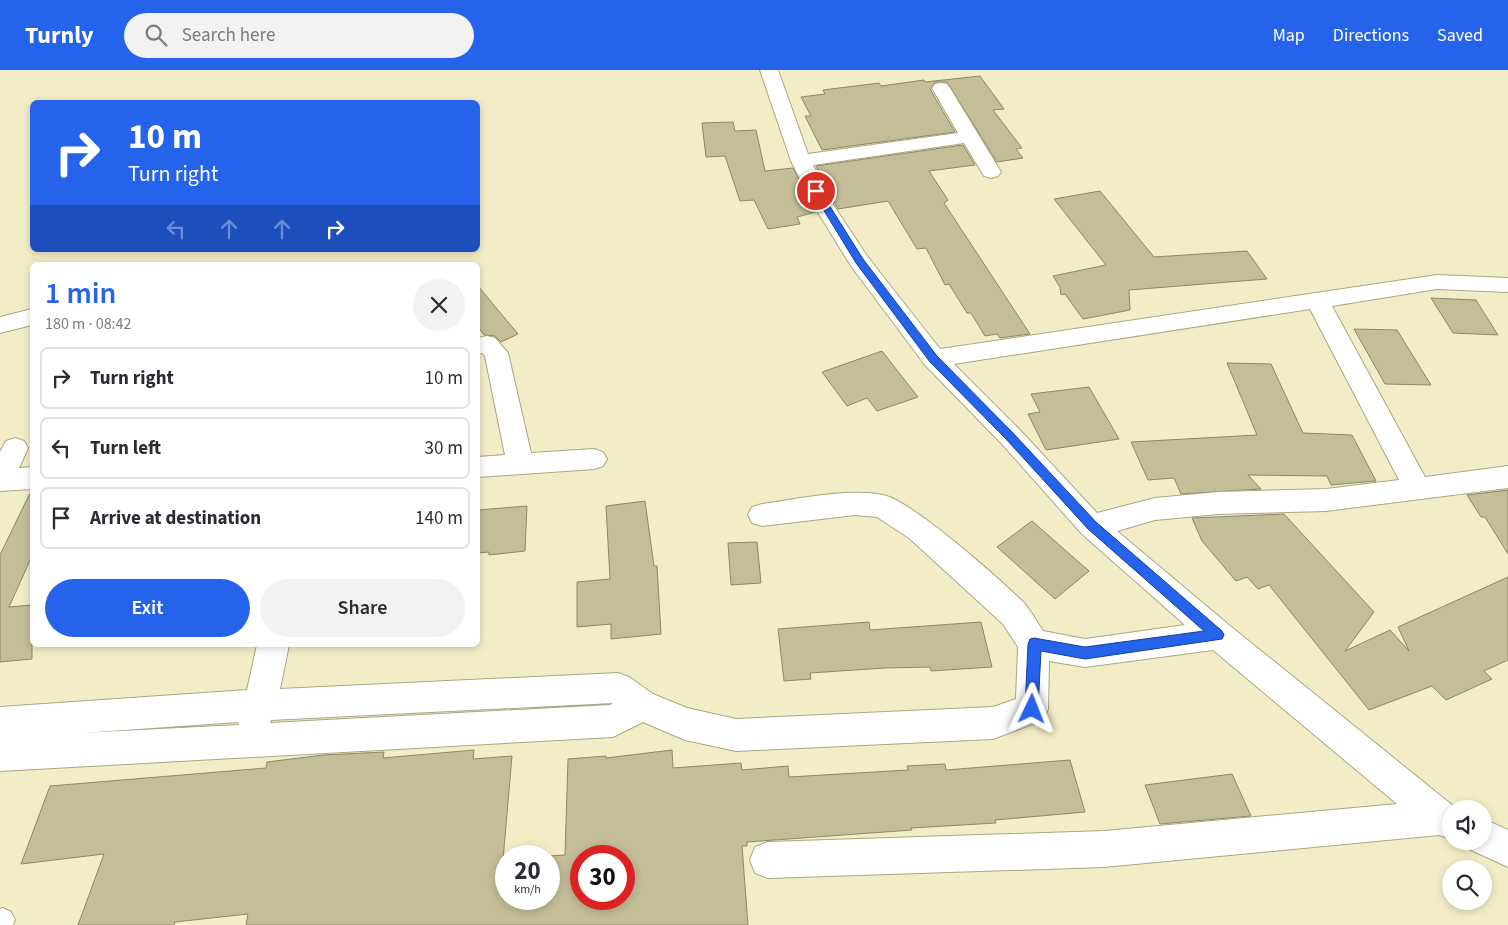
<!DOCTYPE html>
<html lang="en">
<head>
<meta charset="utf-8">
<style>
  :root { --surface:#fff; --page:#f2f2f3; --text:#2b2b33; --muted:#7c7c81; --line:#e1e1e2; --accent:#2563eb }
  body { margin:0; font-family:"Source Sans 3",sans-serif; background:var(--page); color:var(--text); height:100vh; display:flex; flex-direction:column; font-size:19px; white-space:nowrap }
  * { box-sizing:border-box; margin:0 }
  p { font-size:16px; color:var(--muted) }
  .icon { flex:none; width:28px; height:28px; fill:none; stroke:currentColor; stroke-width:2; stroke-linecap:round; stroke-linejoin:round }
  .map { position:relative; flex:1; overflow:hidden }
  .drawer { position:absolute; left:30px; top:192px; width:450px; height:385px; display:flex; flex-direction:column; background:var(--surface); border-radius:8px; box-shadow:0 2px 8px #0003 }
  .drawer>* { flex:none }
  .banner { position:absolute; left:30px; top:30px; width:450px; height:152px; border-radius:8px; box-shadow:0 2px 8px #0003; background:#2563eb; color:#fff; overflow:hidden }
  .controls { position:absolute; left:1442px; top:730px; display:grid; gap:10px }
  .controls a { display:grid; place-items:center; width:50px; height:50px; border-radius:50%; background:var(--surface); box-shadow:0 2px 8px #0003; font-size:25px }
  .speed { position:absolute; left:495px; top:775px; display:flex; gap:10px; font-size:25px; font-weight:700; text-align:center }
  .speed>* { display:grid; place-content:center; width:65px; height:65px; border-radius:50%; background:var(--surface); box-shadow:0 2px 8px #0003; line-height:1 }
  .speed small { font-size:12px; font-weight:400 }
  .speed .limit { border:8px solid #d22; background:#fff; color:#111 }
  .pin { position:absolute; display:grid; place-items:center; width:42px; height:42px; color:#fff; margin:-21px; border:2px solid #fff; border-radius:50%; box-shadow:0 1px 5px #0007 }
  .me { position:absolute; width:55px; margin:-28px; rotate:2deg; stroke-linejoin:round; filter:drop-shadow(0 0 4px #0008) }
  .turn { display:flex; align-items:center; gap:18px; height:105px; padding:0 15px; font-size:22px }
  .turn .icon { width:65px; height:65px; stroke-width:2.5 }
  .turn b { display:block; font-size:35px; line-height:42px }
  .lanes { display:flex; align-items:center; height:48px; padding:0 15px; background:#0003; justify-content:center; gap:25px; direction:ltr }
  .lanes .off { opacity:.35 }
  .round { display:grid; place-items:center; flex:none; width:52px; height:52px; border-radius:26px; background:var(--page) }
  .headline { display:flex; align-items:center; justify-content:space-between; height:85px; padding:0 15px }
  h1 { font-size:30px; font-weight:600; line-height:38px; color:var(--accent) }
  .cta { display:flex; gap:10px; margin-top:auto; padding:10px 15px }
  .cta a { flex:1; height:58px; border-radius:30px; background:var(--accent); color:#fff; font-size:20px; font-weight:600; line-height:58px; text-align:center }
  .cta a+a { background:var(--page); color:var(--text) }
  ul { padding:0; list-style:none }
  li { display:flex; align-items:center; gap:15px; height:62px; margin:0 10px 8px; padding:0 5px; border:2px solid var(--line); border-radius:8px }
  li div { flex:1 }
  li b { display:block; font-size:19px }
  li em { font-style:normal }
  header { display:flex; align-items:center; gap:30px; box-sizing:border-box; height:70px; padding:0 25px; background:var(--accent); color:#fff }
  header strong { font-size:24px }
  nav { display:flex; gap:28px; margin-inline-start:auto; font-size:18px }
  .search { width:350px; height:45px; background:var(--page); display:flex; align-items:center; gap:12px; box-sizing:border-box; padding:0 18px; border-radius:28px; color:var(--muted); font-size:19px }
  .map>svg:first-child { display:block }
  .building { fill:#c3bd98; stroke:#8d8764; fill-rule:evenodd }
  .lines { fill:none; stroke-linecap:round; stroke-linejoin:round }
  .lane-casing { stroke:#aca682; stroke-width:2 }
  .street-casing { stroke:#aca682; stroke-width:2 }
  .lane { fill:#fff; fill-rule:evenodd }
  .street { fill:#fff; fill-rule:evenodd }
  .route { fill:#2563eb; stroke:#184099 }
</style>
</head>
<body>
<header>
<strong>Turnly</strong>
<div class="search"><svg class="icon" aria-label="search" viewBox="0 0 24 24"><circle cx="10" cy="10" r="6"/><path d="M15 15l6 6"/></svg>Search here</div>
<nav><a>Map</a><a>Directions</a><a>Saved</a></nav>
</header>
<div class="map">
<svg width="1508" height="855" viewBox="0 0 1508 855">
  <rect width="100%" height="100%" fill="#f3edc7"/>
  <g class="building">
    <path d="M 980,6 L 1004,39 L 993,40 L 1022,78 L 1016,79 L 1023,88 L 997,92 L 947,12 L 935,12 L 930,19 L 955,62 L 822,80 L 805,46 L 811,46 L 801,27 L 825,24 L 823,20 L 879,13 L 881,16 L 924,10 L 925,12 Z"/>
    <path d="M 733,52 L 735,61 L 756,60 L 765,101 L 793,98 L 816,142 L 797,147 L 800,154 L 768,159 L 754,130 L 740,131 L 725,86 L 706,87 L 702,53 Z"/>
    <path d="M 963,75 L 975,95 L 929,101 L 948,130 L 944,133 L 1030,264 L 1000,268 L 997,264 L 985,266 L 971,243 L 967,243 L 949,214 L 945,215 L 926,178 L 917,179 L 888,131 L 838,139 L 816,96 Z"/>
    <path d="M 1100,121 L 1154,187 L 1247,181 L 1267,209 L 1129,220 L 1130,240 L 1083,249 L 1065,224 L 1061,225 L 1060,217 L 1053,206 L 1106,195 L 1054,129 Z"/>
    <path d="M 478,216 L 518,264 L 501,272 L 495,266 L 484,265 L 478,257 Z"/>
    <path d="M 1431,228 L 1476,230 L 1498,265 L 1453,263 Z"/>
    <path d="M 1354,259 L 1397,260 L 1431,315 L 1385,314 Z"/>
    <path d="M 882,281 L 918,327 L 877,341 L 867,328 L 847,336 L 822,302 Z"/>
    <path d="M 1227,293 L 1271,294 L 1303,363 L 1352,365 L 1376,411 L 1331,415 L 1327,406 L 1248,405 L 1261,419 L 1181,424 L 1174,408 L 1148,410 L 1131,372 L 1257,365 Z"/>
    <path d="M 1089,317 L 1119,369 L 1046,380 L 1028,344 L 1040,342 L 1031,324 Z"/>
    <path d="M 1508,420 L 1508,484 L 1485,447 L 1481,447 L 1467,425 Z"/>
    <path d="M 31,421 L 32,486 L 9,537 L 32,535 L 32,589 L 0,592 L 0,485 Z"/>
    <path d="M 645,431 L 654,496 L 657,496 L 661,564 L 611,569 L 611,554 L 577,557 L 577,512 L 610,509 L 606,436 Z"/>
    <path d="M 527,436 L 525,481 L 489,485 L 489,482 L 478,483 L 478,440 Z"/>
    <path d="M 1284,444 L 1374,542 L 1345,581 L 1390,560 L 1409,581 L 1398,557 L 1508,507 L 1508,590 L 1484,601 L 1492,609 L 1446,630 L 1432,616 L 1369,640 L 1269,515 L 1258,519 L 1247,507 L 1236,511 L 1202,471 L 1192,448 Z"/>
    <path d="M 1032,451 L 1089,501 L 1055,529 L 997,477 Z"/>
    <path d="M 757,472 L 761,513 L 731,515 L 728,473 Z"/>
    <path d="M 869,552 L 870,560 L 981,552 L 992,597 L 931,601 L 930,597 L 885,598 L 810,603 L 811,609 L 784,611 L 778,559 Z"/>
    <path d="M 474,680 L 473,689 L 512,686 L 503,790 L 506,789 L 506,829 L 549,829 L 549,786 L 565,785 L 568,689 L 606,686 L 606,688 L 672,680 L 673,698 L 741,693 L 742,700 L 788,696 L 789,707 L 908,700 L 907,696 L 945,694 L 946,700 L 1070,690 L 1085,742 L 995,750 L 996,753 L 911,758 L 912,760 L 747,772 L 747,776 L 742,776 L 748,855 L 246,855 L 248,844 L 175,852 L 174,855 L 78,855 L 104,784 L 21,794 L 50,716 L 266,698 L 267,692 L 323,685 L 384,682 L 383,688 ZM 581,786 L 624,786 L 624,829 L 581,829 Z"/>
    <path d="M 1232,704 L 1251,746 L 1160,754 L 1145,715 Z"/>
  </g>
  <g class="lines">
    <defs>
      <path id="lane" d="M 3,838 L 11,842 L 15,850 L 13,855 L 0,855 L 0,839 Z"/>
      <g id="street">
        <path d="M 760,0 L 778,0 L 808,84 L 958,63 L 932,18 L 935,14 L 941,13 L 947,14 L 950,18 L 1001,102 L 998,106 L 991,108 L 984,106 L 964,73 L 813,95 L 834,136 L 867,186 L 940,279 L 1437,205 L 1508,208 L 1508,222 L 1437,219 L 1332,236 L 1425,407 L 1508,396 L 1508,418 L 1326,441 L 1218,444 L 1155,450 L 1117,461 L 1229,555 L 1452,735 L 1462,739 L 1451,739 L 1451,769 L 1439,765 L 1104,797 L 768,808 L 755,803 L 750,790 L 755,777 L 768,772 L 1104,761 L 1397,734 L 1213,580 L 1085,597 L 1049,591 L 1048,639 L 1043,650 L 993,669 L 736,681 L 685,670 L 643,652 L 613,667 L 0,701 L 0,637 L 247,620 L 257,575 L 289,575 L 280,619 L 618,603 L 629,607 L 653,624 L 687,638 L 736,649 L 993,637 L 1016,629 L 1018,577 L 1003,554 L 909,468 L 877,447 L 855,445 L 762,456 L 752,453 L 748,445 L 752,437 L 762,434 C 797,429 849,418 883,425 C 911,430 1001,510 1024,533 C 1031,541 1037,552 1043,561 L 1085,569 L 1185,555 L 1082,464 L 1001,373 L 925,295 L 851,196 L 814,136 L 791,91 ZM 1310,239 L 1399,410 L 1326,419 L 1218,422 L 1155,428 L 1097,443 L 1019,359 L 954,294 ZM 613,633 L 610,635 L 270,653 L 271,650 ZM 238,652 L 239,655 L 81,663 Z"/>
        <path d="M 32,239 L 32,255 L 0,263 L 0,247 Z"/>
        <path d="M 487,266 L 495,268 L 508,283 L 531,383 L 594,379 L 603,382 L 607,389 L 603,396 L 594,399 L 478,407 L 478,387 L 505,385 L 485,286 L 482,283 L 478,284 L 478,268 Z"/>
        <path d="M 15,368 L 24,371 L 28,378 L 19,398 L 32,397 L 32,419 L 0,421 L 0,382 L 6,371 Z"/>
        <path d="M 1484,749 L 1508,760 L 1508,797 L 1471,780 L 1468,771 L 1484,771 Z"/>
      </g>
    </defs>
    <use href="#lane" class="lane-casing"/>
    <use href="#street" class="street-casing"/>
    <use href="#lane" class="lane"/>
    <use href="#street" class="street"/>
  </g>
  <path class="route" d="M 814,119 L 819,119 L 863,189 L 937,286 L 1013,363 L 1096,452 L 1222,561 L 1224,565 L 1222,569 L 1085,589 L 1041,581 L 1038,639 L 1036,644 L 1032,646 L 1027,644 L 1025,639 L 1028,574 L 1030,569 L 1034,568 L 1085,577 L 1204,561 L 1088,459 L 1006,369 L 930,292 L 856,193 L 812,121 Z"/>
</svg>
<div class="controls">
<a><svg class="icon" aria-label="sound" viewBox="0 0 24 24"><path d="M4 9h4l5-4v14l-5-4H4zM17 9q2 3 0 6"/></svg></a>
<a><svg class="icon" aria-label="search" viewBox="0 0 24 24"><circle cx="10" cy="10" r="6"/><path d="M15 15l6 6"/></svg></a>
</div>
<div class="speed"><div>20<small>km/h</small></div><div class="limit">30</div></div>
<div class="pin" style="left:816px;top:121px;background:#d93025"><svg class="icon" aria-label="arrive" viewBox="0 0 24 24"><path d="M6 21V4h12l-3 4 3 4H6"/></svg></div>
<svg class="me" style="left:1032px;top:639px" viewBox="-20 -20 40 40"><path d="M0-17L14 15 0 8-14 15z" fill="#2563eb" stroke="#fff" stroke-width="4"/></svg>
<div class="banner">
<div class="turn"><svg class="icon" aria-label="right" viewBox="0 0 24 24"><path d="M7 20v-9h11M14 6l5 5-5 5"/></svg><div><b>10 m</b>Turn right</div></div>
<div class="lanes"><svg class="icon off" aria-label="left" viewBox="0 0 24 24"><path d="M17 20v-9H6M10 6l-5 5 5 5"/></svg><svg class="icon off" aria-label="ahead" viewBox="0 0 24 24"><path d="M12 20V5M6 11l6-6 6 6"/></svg><svg class="icon off" aria-label="ahead" viewBox="0 0 24 24"><path d="M12 20V5M6 11l6-6 6 6"/></svg><svg class="icon" aria-label="right" viewBox="0 0 24 24"><path d="M7 20v-9h11M14 6l5 5-5 5"/></svg></div>
</div>
<section class="drawer">
<div class="headline"><div><h1>1 min</h1><p>180 m · 08:42</p></div><a class="round"><svg class="icon" aria-label="close" viewBox="0 0 24 24"><path d="M6 6l12 12M18 6L6 18"/></svg></a></div>
<ul>
<li><svg class="icon" aria-label="right" viewBox="0 0 24 24"><path d="M7 20v-9h11M14 6l5 5-5 5"/></svg><div><b>Turn right</b></div><em>10 m</em></li>
<li><svg class="icon" aria-label="left" viewBox="0 0 24 24"><path d="M17 20v-9H6M10 6l-5 5 5 5"/></svg><div><b>Turn left</b></div><em>30 m</em></li>
<li><svg class="icon" aria-label="arrive" viewBox="0 0 24 24"><path d="M6 21V4h12l-3 4 3 4H6"/></svg><div><b>Arrive at destination</b></div><em>140 m</em></li>
</ul>
<div class="cta"><a>Exit</a><a>Share</a></div>
</section>
</div>
</body>
</html>
